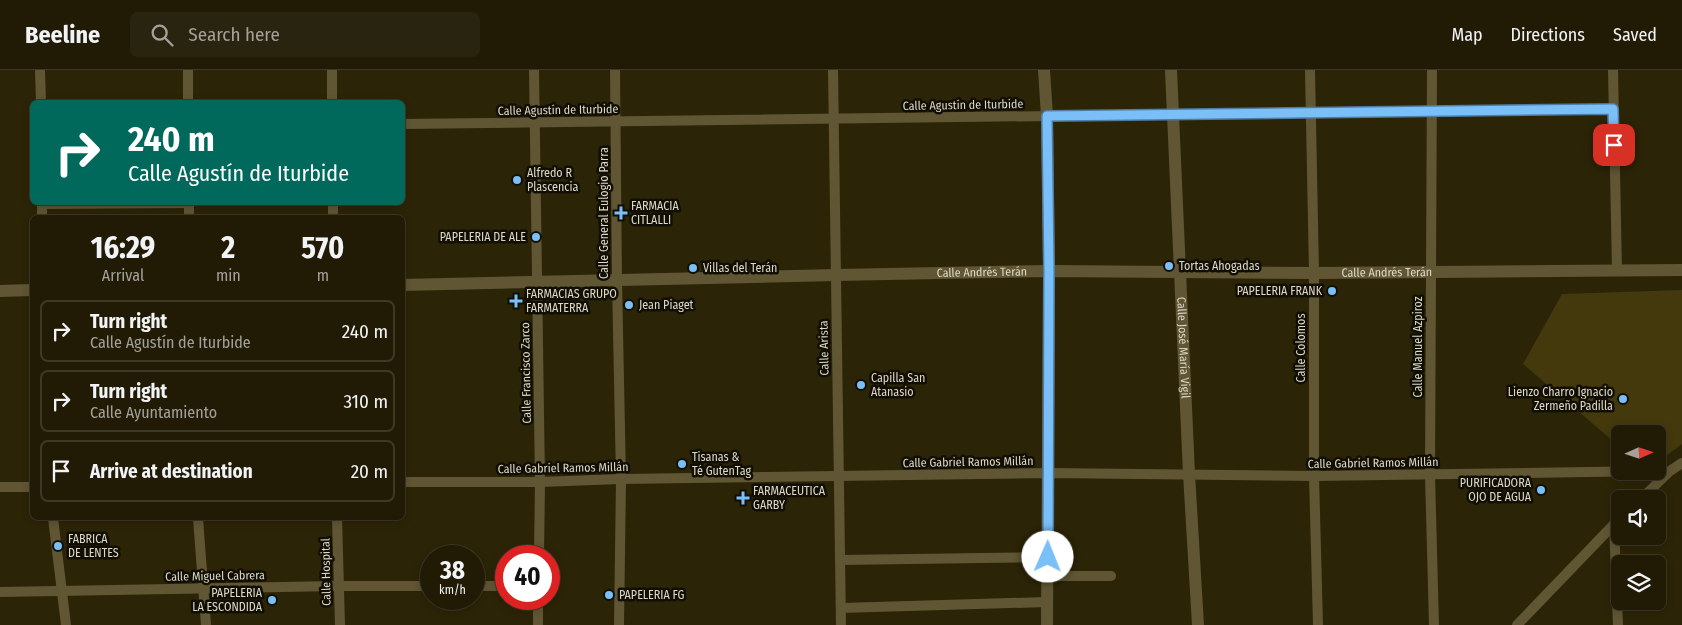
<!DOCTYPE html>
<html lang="en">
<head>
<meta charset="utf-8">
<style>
  :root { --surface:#211b05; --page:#29240f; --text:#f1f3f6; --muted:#a2a19a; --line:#3e3927 }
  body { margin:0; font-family:"Fira Sans Condensed",sans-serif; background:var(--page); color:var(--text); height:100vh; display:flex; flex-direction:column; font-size:19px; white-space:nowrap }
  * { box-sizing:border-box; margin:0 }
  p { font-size:16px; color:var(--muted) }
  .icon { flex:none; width:28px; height:28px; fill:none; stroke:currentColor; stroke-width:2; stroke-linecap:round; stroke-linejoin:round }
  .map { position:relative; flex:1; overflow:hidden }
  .panel { position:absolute; left:30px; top:145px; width:375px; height:305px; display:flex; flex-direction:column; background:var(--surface); border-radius:8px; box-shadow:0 2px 8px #0003,0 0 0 1px var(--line) }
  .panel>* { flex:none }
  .banner { position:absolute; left:30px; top:30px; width:375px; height:105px; border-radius:8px; box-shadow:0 2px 8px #0003,0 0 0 1px var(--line); background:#00695c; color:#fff; overflow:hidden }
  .needle { width:32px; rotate:87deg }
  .fabs { position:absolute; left:1611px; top:355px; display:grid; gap:10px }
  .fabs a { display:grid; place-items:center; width:55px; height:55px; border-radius:8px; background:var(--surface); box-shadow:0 2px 8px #0003,0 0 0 1px var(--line); font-size:25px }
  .speed { position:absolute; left:420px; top:475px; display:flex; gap:10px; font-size:25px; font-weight:700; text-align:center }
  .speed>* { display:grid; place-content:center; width:65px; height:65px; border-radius:50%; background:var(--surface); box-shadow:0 2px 8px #0003,0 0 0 1px var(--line); line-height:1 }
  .speed small { font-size:12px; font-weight:400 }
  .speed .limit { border:8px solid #d22; background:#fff; color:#111 }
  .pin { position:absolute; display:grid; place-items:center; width:42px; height:42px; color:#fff; margin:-21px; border-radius:10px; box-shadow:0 2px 8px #0006 }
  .me { position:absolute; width:55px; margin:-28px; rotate:1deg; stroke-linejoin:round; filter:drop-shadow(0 0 4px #0008) }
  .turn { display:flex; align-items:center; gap:18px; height:105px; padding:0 15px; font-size:22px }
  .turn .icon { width:65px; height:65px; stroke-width:2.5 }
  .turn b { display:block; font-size:35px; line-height:42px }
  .eta { display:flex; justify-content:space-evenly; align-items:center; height:85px; text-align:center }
  .eta b { font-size:30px; font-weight:700; line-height:35px }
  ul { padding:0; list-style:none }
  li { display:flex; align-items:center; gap:15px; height:62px; margin:0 10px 8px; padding:0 5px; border:2px solid var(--line); border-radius:8px }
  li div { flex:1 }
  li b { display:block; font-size:19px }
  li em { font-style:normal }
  header { display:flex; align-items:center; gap:30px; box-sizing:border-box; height:70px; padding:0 25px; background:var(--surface); border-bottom:1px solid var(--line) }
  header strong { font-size:24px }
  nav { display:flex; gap:28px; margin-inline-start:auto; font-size:18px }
  .search { width:350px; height:45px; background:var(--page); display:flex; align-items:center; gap:12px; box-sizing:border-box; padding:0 18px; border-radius:8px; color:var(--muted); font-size:19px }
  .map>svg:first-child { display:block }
  .grass { fill:#44390d }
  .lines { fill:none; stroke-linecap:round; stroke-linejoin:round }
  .minor { stroke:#605634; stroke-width:10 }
  .tertiary { stroke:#605634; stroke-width:12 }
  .route-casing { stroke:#4f7ca1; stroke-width:12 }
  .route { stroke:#7abff8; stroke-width:9 }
  .poi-dot { fill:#7abff8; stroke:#110e04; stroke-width:2 }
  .labels { text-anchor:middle; stroke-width:5; stroke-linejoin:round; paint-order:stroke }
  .street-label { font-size:12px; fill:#ddd8c8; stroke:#110e04 }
  .poi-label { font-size:12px; fill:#ddd8c8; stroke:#110e04; text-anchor:start }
</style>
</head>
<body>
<header>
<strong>Beeline</strong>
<div class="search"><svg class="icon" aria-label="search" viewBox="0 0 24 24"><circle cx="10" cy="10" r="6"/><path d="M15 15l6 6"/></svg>Search here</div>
<nav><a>Map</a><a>Directions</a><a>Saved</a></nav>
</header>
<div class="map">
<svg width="1682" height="555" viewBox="0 0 1682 555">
  <rect width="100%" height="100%" fill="#2c2407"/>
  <path class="grass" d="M 1682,220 L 1682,374 L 1658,392 L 1658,364 L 1620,364 L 1620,377 L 1523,294 L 1562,224 Z"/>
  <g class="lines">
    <g class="minor">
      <path d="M 40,0 L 41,32"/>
      <path d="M 534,0 L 540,412 L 539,486"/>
      <path d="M 615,0 L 617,211 L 621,409 L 619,555"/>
      <path d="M 833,0 L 841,555"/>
      <path d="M 1310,0 L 1314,203 L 1314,406 L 1318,555"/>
      <path d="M 1432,0 L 1430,405 L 1434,555"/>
      <path d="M 1613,0 L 1617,201"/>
      <path d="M 188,32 L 188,0"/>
      <path d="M 332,32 L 332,0"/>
      <path d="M 402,54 L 1613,39"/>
      <path d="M 42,132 L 42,148"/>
      <path d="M 189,132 L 189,148"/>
      <path d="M 333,132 L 333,148"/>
      <path d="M 42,134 L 189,133"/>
      <path d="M 402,412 L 540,412 L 621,409 L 1049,403 L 1314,406 L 1654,401"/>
      <path d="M 0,417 L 32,417"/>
      <path d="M 1641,429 L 1670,401 L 1682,393"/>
      <path d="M 53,448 L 66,555"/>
      <path d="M 198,448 L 206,555"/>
      <path d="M 337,448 L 340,555"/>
      <path d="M 1614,454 L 1618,555"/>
      <path d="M 840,490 L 1048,487"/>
      <path d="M 1048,506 L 1111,506"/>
      <path d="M 474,516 L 506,516"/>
      <path d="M 0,522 L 338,516 L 431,516"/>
      <path d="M 538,529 L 538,555"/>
      <path d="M 841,538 L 1047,532"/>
      <path d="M 1517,555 L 1620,448"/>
    </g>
    <g class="tertiary">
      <path d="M 1044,0 L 1047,46 L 1049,201 L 1047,555"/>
      <path id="s1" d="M 1171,0 L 1189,404 L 1198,555"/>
      <path id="s2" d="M 402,215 L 836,205 L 1049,201 L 1314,203 L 1682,200"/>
      <path d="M 0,221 L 32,220"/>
    </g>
  </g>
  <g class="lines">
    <defs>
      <path id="route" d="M 1048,487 L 1049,201 L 1047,46 L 1613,39 L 1614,75"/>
    </defs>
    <use href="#route" class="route-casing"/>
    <use href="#route" class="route"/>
  </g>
  <g class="poi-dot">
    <circle cx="517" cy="110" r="5"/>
    <path d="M618.5 135.5h5v5h5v5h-5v5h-5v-5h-5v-5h5z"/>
    <circle cx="536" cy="167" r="5"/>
    <circle cx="1169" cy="196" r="5"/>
    <circle cx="693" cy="198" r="5"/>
    <circle cx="1332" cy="221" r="5"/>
    <path d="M513.5 223.5h5v5h5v5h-5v5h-5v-5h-5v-5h5z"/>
    <circle cx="629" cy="235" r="5"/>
    <circle cx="861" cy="315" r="5"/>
    <circle cx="1623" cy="329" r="5"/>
    <circle cx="682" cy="394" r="5"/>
    <circle cx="1541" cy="420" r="5"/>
    <path d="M740.5 420.5h5v5h5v5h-5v5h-5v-5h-5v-5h5z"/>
    <circle cx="58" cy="476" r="5"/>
    <circle cx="609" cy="525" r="5"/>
    <circle cx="272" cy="530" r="5"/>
  </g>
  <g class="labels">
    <g class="street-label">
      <text transform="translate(963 35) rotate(-1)" y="4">Calle Agustín de Iturbide</text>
      <text transform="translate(558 40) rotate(-1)" y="4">Calle Agustín de Iturbide</text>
      <text transform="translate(604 143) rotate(-90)" y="4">Calle General Eulogio Parra</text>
      <text dy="4" stroke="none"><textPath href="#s2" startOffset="580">Calle Andrés Terán</textPath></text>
      <text dy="4" stroke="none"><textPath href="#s2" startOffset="985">Calle Andrés Terán</textPath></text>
      <text transform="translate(1418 277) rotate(-90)" y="4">Calle Manuel Azpiroz</text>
      <text transform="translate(824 278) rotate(-91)" y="4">Calle Arista</text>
      <text dy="4" stroke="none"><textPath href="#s1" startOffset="278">Calle José María Vigil</textPath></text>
      <text transform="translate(1301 278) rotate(-90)" y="4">Calle Colomos</text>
      <text transform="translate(526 303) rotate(-91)" y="4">Calle Francisco Zarco</text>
      <text transform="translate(968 392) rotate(-1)" y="4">Calle Gabriel Ramos Millán</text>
      <text transform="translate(1373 393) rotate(-1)" y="4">Calle Gabriel Ramos Millán</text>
      <text transform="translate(563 398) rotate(-1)" y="4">Calle Gabriel Ramos Millán</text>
      <text transform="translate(326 502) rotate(-91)" y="4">Calle Hospital</text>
      <text transform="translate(215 506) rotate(-1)" y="4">Calle Miguel Cabrera</text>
    </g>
    <g class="poi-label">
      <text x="527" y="107">Alfredo R<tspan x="527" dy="14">Plascencia</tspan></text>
      <text x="631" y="140">FARMACIA<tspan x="631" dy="14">CITLALLI</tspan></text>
      <text x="526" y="171" text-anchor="end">PAPELERIA DE ALE</text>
      <text x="1179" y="200">Tortas Ahogadas</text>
      <text x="703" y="202">Villas del Terán</text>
      <text x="1322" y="225" text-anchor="end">PAPELERIA FRANK</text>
      <text x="526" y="228">FARMACIAS GRUPO<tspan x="526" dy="14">FARMATERRA</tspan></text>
      <text x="639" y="239">Jean Piaget</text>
      <text x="871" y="312">Capilla San<tspan x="871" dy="14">Atanasio</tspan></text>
      <text x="1613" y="326" text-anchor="end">Lienzo Charro Ignacio<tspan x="1613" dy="14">Zermeño Padilla</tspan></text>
      <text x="692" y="391">Tisanas &amp;<tspan x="692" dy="14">Té GutenTag</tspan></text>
      <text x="1531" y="417" text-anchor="end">PURIFICADORA<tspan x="1531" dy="14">OJO DE AGUA</tspan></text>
      <text x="753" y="425">FARMACEUTICA<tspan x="753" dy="14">GARBY</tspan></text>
      <text x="68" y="473">FABRICA<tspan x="68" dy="14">DE LENTES</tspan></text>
      <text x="262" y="527" text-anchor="end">PAPELERIA<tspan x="262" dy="14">LA ESCONDIDA</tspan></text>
      <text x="619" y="529">PAPELERIA FG</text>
    </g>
  </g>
</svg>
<div class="fabs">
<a><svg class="needle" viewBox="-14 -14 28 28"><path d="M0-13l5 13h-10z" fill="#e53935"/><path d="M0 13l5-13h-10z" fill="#a2a19a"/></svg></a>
<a><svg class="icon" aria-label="sound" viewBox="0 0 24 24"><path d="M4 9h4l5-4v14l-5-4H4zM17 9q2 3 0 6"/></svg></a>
<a><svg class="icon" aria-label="layers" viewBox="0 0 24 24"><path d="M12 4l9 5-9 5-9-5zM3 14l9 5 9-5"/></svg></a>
</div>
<div class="speed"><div>38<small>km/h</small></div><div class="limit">40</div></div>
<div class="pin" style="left:1614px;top:75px;background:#d93025"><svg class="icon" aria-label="arrive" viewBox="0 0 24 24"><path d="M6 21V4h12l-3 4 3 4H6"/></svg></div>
<svg class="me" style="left:1048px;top:487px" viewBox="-20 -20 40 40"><circle r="19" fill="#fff"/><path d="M0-13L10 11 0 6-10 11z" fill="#7abff8"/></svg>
<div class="banner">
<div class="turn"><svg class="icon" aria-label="right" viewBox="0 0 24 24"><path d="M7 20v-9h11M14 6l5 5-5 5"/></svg><div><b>240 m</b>Calle Agustín de Iturbide</div></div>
</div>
<section class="panel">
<div class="eta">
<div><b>16:29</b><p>Arrival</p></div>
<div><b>2</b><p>min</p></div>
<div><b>570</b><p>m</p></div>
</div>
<ul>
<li><svg class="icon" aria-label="right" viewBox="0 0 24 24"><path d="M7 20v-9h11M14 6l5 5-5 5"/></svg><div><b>Turn right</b><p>Calle Agustín de Iturbide</p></div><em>240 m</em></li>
<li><svg class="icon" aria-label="right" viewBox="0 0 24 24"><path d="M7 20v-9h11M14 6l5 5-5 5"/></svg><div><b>Turn right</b><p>Calle Ayuntamiento</p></div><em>310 m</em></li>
<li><svg class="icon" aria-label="arrive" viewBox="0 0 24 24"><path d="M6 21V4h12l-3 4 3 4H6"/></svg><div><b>Arrive at destination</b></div><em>20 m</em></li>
</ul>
</section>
</div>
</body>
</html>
